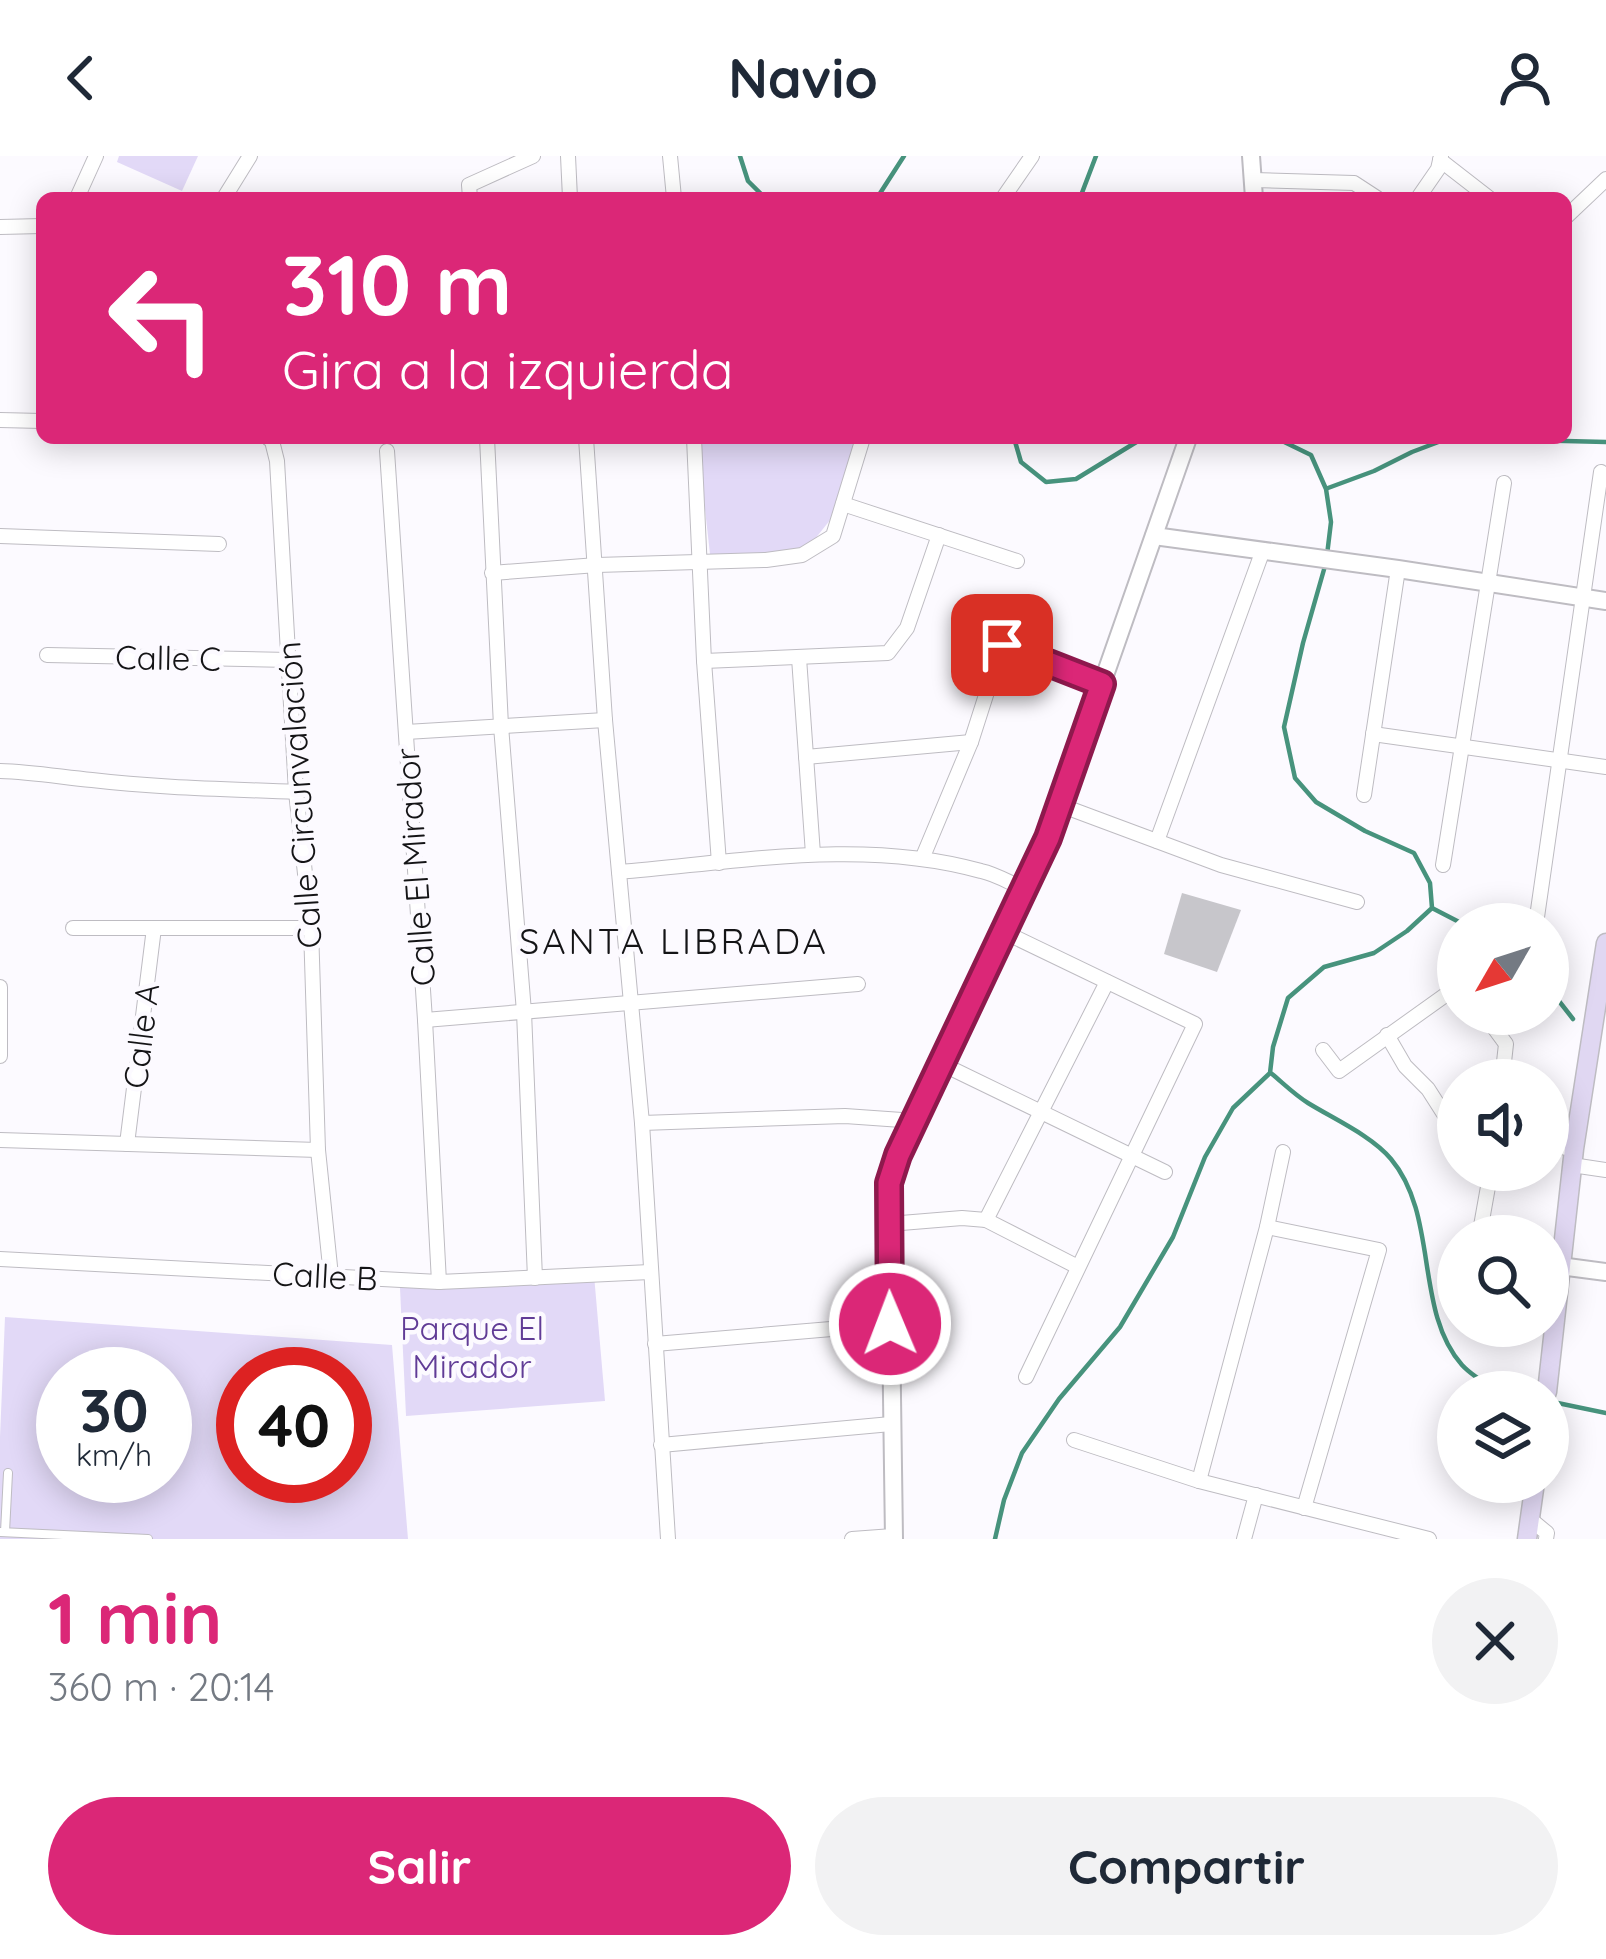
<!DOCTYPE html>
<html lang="es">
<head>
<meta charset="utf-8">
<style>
  :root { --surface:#fff; --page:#f2f2f3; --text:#1f2937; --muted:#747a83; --accent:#db2777 }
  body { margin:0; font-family:Quicksand,sans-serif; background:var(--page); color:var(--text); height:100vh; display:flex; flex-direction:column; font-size:45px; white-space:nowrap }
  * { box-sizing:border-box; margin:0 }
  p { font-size:39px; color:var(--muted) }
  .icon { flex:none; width:66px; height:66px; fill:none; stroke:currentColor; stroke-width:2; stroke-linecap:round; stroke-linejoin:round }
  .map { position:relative; height:1383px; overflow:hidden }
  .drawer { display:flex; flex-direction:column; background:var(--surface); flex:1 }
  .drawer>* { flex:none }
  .hud { position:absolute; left:36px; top:36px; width:1536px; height:252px; border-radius:18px; box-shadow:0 6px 30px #0003; background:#db2777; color:#fff; overflow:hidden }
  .needle { width:78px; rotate:231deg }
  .buttons { position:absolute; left:1437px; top:747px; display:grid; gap:24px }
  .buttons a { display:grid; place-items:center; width:132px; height:132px; border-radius:50%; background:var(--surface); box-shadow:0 6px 30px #0003; font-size:60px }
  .speed { position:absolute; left:36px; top:1191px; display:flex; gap:24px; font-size:60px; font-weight:700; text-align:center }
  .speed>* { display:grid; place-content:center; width:156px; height:156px; border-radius:50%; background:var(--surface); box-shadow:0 6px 30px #0003; line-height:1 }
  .speed small { font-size:30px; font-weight:400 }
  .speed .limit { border:18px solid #d22; background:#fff; color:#111 }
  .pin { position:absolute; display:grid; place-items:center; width:102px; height:102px; color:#fff; margin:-51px; border-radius:24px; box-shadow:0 6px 18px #0006 }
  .me { position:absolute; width:132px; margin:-66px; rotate:359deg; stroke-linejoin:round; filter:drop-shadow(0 0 9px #0008) }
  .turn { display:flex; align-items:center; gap:42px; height:252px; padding:0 48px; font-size:54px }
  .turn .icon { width:156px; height:156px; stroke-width:2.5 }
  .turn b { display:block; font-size:84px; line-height:102px }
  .round { display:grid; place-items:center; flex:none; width:126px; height:126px; border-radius:63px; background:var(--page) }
  .summary { display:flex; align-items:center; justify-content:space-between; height:204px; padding:0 48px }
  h1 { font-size:72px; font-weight:700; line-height:90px; color:var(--accent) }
  .button { display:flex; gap:24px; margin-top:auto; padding:24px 48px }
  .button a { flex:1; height:138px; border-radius:72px; background:var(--accent); color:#fff; font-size:48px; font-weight:700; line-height:138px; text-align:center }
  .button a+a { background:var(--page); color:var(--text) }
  header { display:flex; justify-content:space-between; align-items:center; height:156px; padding:0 48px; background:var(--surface); font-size:54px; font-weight:700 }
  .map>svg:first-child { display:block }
  .green { fill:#e2d9f7; fill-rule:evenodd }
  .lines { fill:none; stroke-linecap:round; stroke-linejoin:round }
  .stream { stroke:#47937d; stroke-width:4.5 }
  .building { fill:#c7c6cb }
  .service-casing { stroke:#bebcc2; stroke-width:10 }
  .minor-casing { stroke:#bebcc2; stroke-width:16 }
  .tertiary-casing { stroke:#bebcc2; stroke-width:20 }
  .secondary-casing { stroke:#bebcc2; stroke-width:21 }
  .service { stroke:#fff; stroke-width:8 }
  .minor { stroke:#fff; stroke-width:14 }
  .tertiary { stroke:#fff; stroke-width:16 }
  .secondary { stroke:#e0d7f2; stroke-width:18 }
  .route-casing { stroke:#8e194d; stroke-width:30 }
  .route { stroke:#db2777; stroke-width:21 }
  .labels { text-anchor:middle; stroke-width:9; stroke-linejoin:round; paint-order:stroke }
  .street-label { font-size:33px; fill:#141416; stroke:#fcfaff }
  .park-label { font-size:33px; fill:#613c96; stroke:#fcfaff }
  .neighbourhood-label { font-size:36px; letter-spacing:3px; fill:#141416; stroke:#fcfaff }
</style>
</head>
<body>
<header><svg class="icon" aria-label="back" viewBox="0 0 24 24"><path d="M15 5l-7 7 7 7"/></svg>Navio<svg class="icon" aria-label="person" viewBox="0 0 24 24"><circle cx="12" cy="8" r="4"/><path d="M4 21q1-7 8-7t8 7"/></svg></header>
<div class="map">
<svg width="1606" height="1383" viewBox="0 0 1606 1383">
  <rect width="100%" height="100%" fill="#fcfaff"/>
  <g class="green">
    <path d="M 119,0 L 198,0 L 182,35 L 117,6 Z"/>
    <path d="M 697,282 L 863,282 L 843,348 L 802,399 L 710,398 Z"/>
    <path d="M 594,1119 L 605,1245 L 406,1260 L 400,1132 Z"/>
    <path d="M 5,1161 L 392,1189 L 408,1383 L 0,1383 L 0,1281 ZM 63,1218 L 165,1218 L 165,1320 L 63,1320 ZM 243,1218 L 345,1218 L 345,1320 L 243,1320 Z"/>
  </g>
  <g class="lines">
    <g class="stream">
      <path d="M 740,0 L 748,25 L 765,42"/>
      <path d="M 877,42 L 904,0"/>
      <path d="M 1080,42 L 1096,0"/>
      <path d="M 1014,282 L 1021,306 L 1046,326 L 1076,323 L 1143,282"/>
      <path d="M 1276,282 L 1311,299 L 1326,333 L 1331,366 L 1327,399"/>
      <path d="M 1328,332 L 1374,315 L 1412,296 L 1449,282 L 1606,286"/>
      <path d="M 1432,752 L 1463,768"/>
      <path d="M 1548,831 L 1573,863"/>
      <path d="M 1272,918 C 1284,928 1295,939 1308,947 C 1334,963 1372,980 1391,1003 C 1439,1060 1414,1155 1462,1209 C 1472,1220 1488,1229 1500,1236"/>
      <path d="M 1548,1245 L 1606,1257"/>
      <path d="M 995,1383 L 1004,1344 L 1022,1297 L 1059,1243 L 1120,1171 L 1173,1081 L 1205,1001 L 1233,952 L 1270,917 L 1273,891 L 1288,842 L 1324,811 L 1374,797 L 1407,775 L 1432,752 L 1430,727 L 1414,697 L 1365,675 L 1316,646 L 1295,622 L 1284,571 L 1303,487 L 1325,410"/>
    </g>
  </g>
  <path class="building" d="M 1182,737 L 1241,754 L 1217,816 L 1164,798 Z"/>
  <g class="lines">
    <defs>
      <g id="service">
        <path d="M 0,1376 L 148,1383"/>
        <path d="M 5,1376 L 8,1317"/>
      </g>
      <g id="minor">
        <path d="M 568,0 L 570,42"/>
        <path d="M 670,0 L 674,42"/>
        <path d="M 1440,4 L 1489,42"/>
        <path d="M 1253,24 L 1354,27 L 1377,42"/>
        <path d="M 77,42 L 96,0"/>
        <path d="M 224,42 L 250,0"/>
        <path d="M 470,42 L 469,29 L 533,0"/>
        <path d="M 1003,42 L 1032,0"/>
        <path d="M 1418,42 L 1438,13 L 1441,0"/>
        <path d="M 1566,61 L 1606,23"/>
        <path d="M 0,71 L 42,70"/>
        <path d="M 0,264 L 42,265"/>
        <path d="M 268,282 L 272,285 L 277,305 L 296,636 L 311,772 L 318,994 L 331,1120"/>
        <path d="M 487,282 L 501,570 L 524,856 L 535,1122"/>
        <path d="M 586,282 L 605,564 L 642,967 L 668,1383"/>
        <path d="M 694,282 L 704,505 L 719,707"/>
        <path d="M 387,295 L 425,864 L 439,1126"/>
        <path d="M 843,348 L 1017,405"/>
        <path d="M 0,380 L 219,388"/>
        <path d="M 492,417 L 597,409 L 766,404 L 802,399 L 833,380 L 863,282"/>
        <path d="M 47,499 L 289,504"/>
        <path d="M 799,502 L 813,698"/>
        <path d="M 704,505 L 888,497 L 907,472 L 939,379"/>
        <path d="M 406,576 L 605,564"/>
        <path d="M 1373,578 L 1606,611"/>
        <path d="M 806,601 L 971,586"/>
        <path d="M 0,615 C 32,616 61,621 92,624 C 160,632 228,633 296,636"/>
        <path d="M 1364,639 L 1398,413"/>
        <path d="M 1060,649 L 1221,709 L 1357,746"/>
        <path d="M 1157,685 L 1263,394"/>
        <path d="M 922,703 L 971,586 L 1002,489 L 1102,528"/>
        <path d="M 1443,709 L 1504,327"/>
        <path d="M 619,716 C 739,706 863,682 981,715 C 996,718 1010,727 1024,733"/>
        <path d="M 1536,768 L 1601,316"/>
        <path d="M 73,772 L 311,772"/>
        <path d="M 1004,776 L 1195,868 L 1026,1221"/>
        <path d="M 1450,810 L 1458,821"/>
        <path d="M 0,831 L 0,900"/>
        <path d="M 1484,858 L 1506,888 L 1502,924"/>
        <path d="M 425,864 L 858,828"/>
        <path d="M 1387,879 L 1405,910 L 1428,933 L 1458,980"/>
        <path d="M 1323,894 L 1339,915 L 1458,830"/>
        <path d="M 942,908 L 1165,1016"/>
        <path d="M 642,967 L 845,960 L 916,965"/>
        <path d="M 0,984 L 318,994"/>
        <path d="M 127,988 L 154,772"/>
        <path d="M 1548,989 L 1574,993"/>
        <path d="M 1572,1009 L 1606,1014"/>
        <path d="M 986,1064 L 1107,826"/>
        <path d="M 889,1068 L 962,1062 L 986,1064 L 1078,1111"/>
        <path d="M 1481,1070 L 1491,1014"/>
        <path d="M 1267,1071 L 1379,1094 L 1304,1352"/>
        <path d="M 0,1103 L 439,1126 L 650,1116"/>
        <path d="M 655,1188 L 890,1168"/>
        <path d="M 1074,1284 L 1199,1325 L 1429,1383"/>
        <path d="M 661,1289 L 891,1268"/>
        <path d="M 1199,1325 L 1267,1071 L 1283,996"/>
        <path d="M 1530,1363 L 1547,1377 L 1546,1383"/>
        <path d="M 852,1383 L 893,1380"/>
        <path d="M 1244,1383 L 1256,1339"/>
      </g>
      <g id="tertiary">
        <path d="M 1251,0 L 1254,42"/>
        <path d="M 1154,380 L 1398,413 L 1606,445"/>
        <path d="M 1560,1110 L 1606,1116"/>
        <path d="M 894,1383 L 889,1027 L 898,999 L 1048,682 L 1188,282"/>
      </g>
      <g id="secondary">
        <path d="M 1547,1236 L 1574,993 L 1606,787"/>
        <path d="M 1527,1383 L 1535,1326"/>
      </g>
    </defs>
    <use href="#service" class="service-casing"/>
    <use href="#minor" class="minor-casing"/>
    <use href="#tertiary" class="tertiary-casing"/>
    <use href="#secondary" class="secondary-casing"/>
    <use href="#service" class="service"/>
    <use href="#minor" class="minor"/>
    <use href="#tertiary" class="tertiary"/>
    <use href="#secondary" class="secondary"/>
  </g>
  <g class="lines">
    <defs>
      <path id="route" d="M 890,1168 L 889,1027 L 898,999 L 1048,682 L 1102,528 L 1002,489"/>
    </defs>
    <use href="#route" class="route-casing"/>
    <use href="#route" class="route"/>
  </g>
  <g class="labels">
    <g class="street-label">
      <text transform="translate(168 502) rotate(1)" y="12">Calle C</text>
      <text transform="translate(299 639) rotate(-94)" y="12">Calle Circunvalación</text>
      <text transform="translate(415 711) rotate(-94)" y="12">Calle El Mirador</text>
      <text transform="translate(141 880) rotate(-83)" y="12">Calle A</text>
      <text transform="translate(325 1120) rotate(3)" y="12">Calle B</text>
    </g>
    <g class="park-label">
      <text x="472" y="1184">Parque El<tspan x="472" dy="38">Mirador</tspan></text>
    </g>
    <g class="neighbourhood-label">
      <text x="674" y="798">SANTA LIBRADA</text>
    </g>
  </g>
</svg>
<div class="buttons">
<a><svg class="needle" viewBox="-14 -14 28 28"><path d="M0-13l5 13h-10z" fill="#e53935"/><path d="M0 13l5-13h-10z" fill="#747a83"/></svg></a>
<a><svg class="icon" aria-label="sound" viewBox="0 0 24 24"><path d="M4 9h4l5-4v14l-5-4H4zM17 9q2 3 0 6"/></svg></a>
<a><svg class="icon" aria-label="search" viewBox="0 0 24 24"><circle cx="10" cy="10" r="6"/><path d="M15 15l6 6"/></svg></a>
<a><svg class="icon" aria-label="layers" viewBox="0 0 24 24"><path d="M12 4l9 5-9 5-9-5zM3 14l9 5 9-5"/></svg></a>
</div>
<div class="speed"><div>30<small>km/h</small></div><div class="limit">40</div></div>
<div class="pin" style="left:1002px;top:489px;background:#d93025"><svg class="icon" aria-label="arrive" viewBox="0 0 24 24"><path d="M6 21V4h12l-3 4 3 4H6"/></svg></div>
<svg class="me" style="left:890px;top:1168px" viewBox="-20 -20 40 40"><circle r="17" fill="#db2777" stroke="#fff" stroke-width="3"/><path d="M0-11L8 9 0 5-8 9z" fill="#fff"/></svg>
<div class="hud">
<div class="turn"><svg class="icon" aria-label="left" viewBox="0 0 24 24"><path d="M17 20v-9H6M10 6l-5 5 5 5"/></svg><div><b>310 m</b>Gira a la izquierda</div></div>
</div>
</div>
<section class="drawer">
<div class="summary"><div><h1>1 min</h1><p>360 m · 20:14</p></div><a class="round"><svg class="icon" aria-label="close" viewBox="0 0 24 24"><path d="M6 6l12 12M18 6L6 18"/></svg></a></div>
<div class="button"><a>Salir</a><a>Compartir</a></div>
</section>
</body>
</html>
